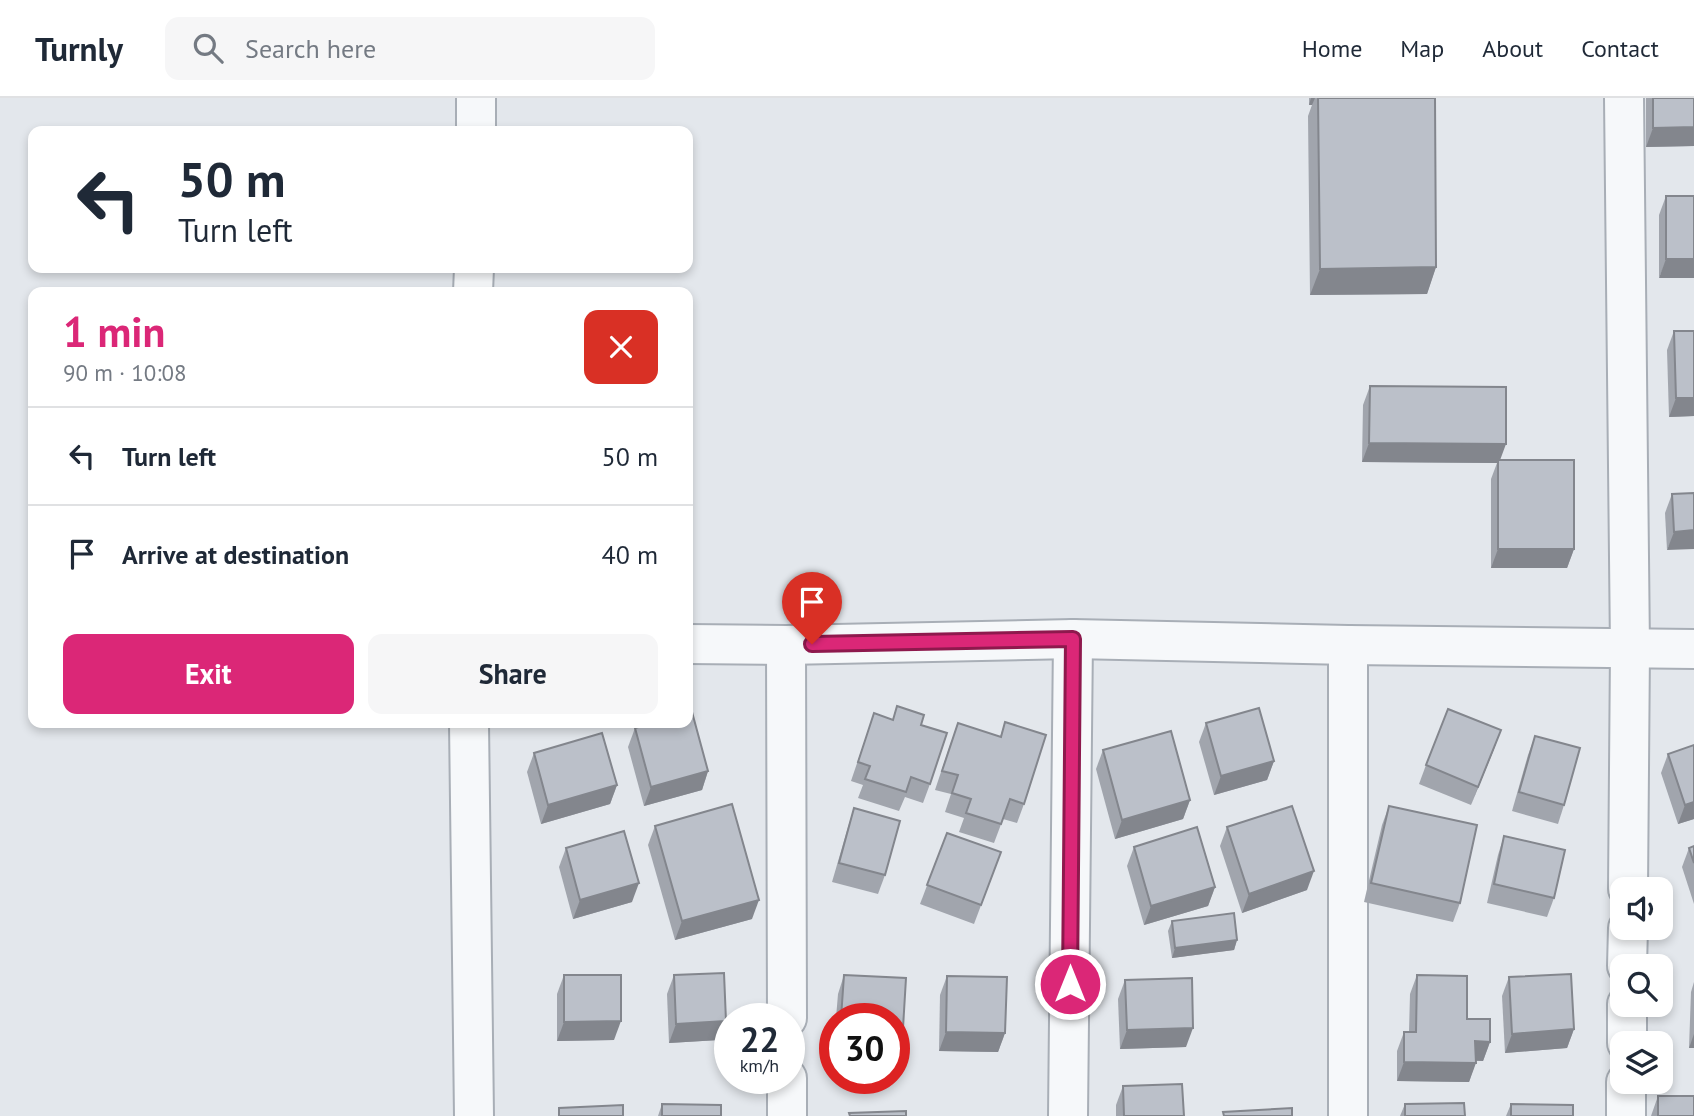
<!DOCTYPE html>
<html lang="en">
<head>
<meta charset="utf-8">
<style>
  :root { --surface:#fff; --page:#f6f6f7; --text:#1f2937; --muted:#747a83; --line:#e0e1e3; --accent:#db2777 }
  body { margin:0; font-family:"PT Sans",sans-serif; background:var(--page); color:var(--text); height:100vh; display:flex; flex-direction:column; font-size:26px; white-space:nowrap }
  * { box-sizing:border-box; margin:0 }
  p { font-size:23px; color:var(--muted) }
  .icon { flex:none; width:38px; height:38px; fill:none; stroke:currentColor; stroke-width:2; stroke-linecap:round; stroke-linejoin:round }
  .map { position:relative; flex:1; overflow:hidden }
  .panel { position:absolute; left:28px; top:189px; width:665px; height:441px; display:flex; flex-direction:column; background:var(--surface); border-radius:14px; box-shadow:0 4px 10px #0003 }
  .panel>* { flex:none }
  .banner { position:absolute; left:28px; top:28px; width:665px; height:147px; border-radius:14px; box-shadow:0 4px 10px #0003; background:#fff; color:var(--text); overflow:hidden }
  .buttons { position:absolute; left:1610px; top:779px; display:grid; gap:14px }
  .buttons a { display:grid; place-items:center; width:63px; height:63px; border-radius:14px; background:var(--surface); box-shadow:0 4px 10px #0003; font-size:35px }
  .speed { position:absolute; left:714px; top:905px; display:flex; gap:14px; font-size:35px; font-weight:700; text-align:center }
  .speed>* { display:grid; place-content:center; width:91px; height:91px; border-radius:50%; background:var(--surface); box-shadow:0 4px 10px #0003; line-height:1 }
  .speed small { font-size:18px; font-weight:400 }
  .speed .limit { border:10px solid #d22; background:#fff; color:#111 }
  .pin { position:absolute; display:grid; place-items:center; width:60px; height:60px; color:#fff; margin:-72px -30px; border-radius:50% 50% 50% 0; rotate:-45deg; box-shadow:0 0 7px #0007 }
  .pin .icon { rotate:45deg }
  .me { position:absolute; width:77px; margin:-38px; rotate:0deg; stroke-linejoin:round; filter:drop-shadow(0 0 5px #0008) }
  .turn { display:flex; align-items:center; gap:24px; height:147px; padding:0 35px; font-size:32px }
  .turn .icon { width:91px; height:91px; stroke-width:2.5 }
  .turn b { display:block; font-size:49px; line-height:60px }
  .round { display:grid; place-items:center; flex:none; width:74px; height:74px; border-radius:14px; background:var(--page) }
  .summary { display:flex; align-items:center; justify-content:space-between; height:119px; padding:0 35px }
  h1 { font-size:42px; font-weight:600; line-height:52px; color:var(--accent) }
  .action { display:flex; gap:14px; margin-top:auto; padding:14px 35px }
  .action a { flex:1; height:80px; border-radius:14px; background:var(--accent); color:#fff; font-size:28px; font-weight:600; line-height:80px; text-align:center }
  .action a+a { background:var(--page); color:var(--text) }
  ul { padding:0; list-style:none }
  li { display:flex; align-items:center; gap:21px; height:98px; padding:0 35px; border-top:2px solid var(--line) }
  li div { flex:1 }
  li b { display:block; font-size:26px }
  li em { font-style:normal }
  header { display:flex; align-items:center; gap:42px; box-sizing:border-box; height:98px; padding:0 35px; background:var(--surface); border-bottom:2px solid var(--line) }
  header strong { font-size:33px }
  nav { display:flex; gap:38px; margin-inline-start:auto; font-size:24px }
  .search { width:490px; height:63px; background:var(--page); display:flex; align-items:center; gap:18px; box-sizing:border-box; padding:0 24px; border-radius:14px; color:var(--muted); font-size:26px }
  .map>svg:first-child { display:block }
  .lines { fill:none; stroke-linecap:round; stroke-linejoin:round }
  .minor-casing { stroke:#a8aeb6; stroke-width:42 }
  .minor { stroke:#f6f8fa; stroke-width:38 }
  .wall { fill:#a1a5ad }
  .shaded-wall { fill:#83868d }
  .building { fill:#bbc0c9; stroke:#83868d; stroke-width:2 }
  .route-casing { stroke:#8e194d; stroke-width:18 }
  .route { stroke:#db2777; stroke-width:12 }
</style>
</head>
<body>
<header>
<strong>Turnly</strong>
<div class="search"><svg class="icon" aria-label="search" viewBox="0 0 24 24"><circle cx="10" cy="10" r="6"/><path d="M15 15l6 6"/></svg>Search here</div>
<nav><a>Home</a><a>Map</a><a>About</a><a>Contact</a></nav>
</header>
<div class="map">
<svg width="1694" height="1018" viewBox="0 0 1694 1018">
  <rect width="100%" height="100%" fill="#e3e7ec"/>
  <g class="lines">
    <defs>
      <g id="minor">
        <path d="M 1624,0 L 1630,551 L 1628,791"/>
        <path d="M 476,33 L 476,0"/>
        <path d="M 473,194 L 474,170"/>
        <path d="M 688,546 L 786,547 L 1073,541 L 1348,547 L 1694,551"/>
        <path d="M 786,547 L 787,920"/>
        <path d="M 1348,547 L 1348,1018"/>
        <path d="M 469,625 L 474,1018"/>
        <path d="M 1627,868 L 1628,830"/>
        <path d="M 1627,945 L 1627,906"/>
        <path d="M 787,980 L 787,1018"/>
        <path d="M 1068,1018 L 1073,541"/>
        <path d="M 1626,1018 L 1626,984"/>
      </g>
    </defs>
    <use href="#minor" class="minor-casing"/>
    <use href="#minor" class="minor"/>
  </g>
  <g class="wall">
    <path d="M 1309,0 L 1435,0 L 1436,169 L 1427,196 L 1310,197 L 1308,18 L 1312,7 L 1309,7 Z"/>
    <path d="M 1646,0 L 1694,0 L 1694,48 L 1646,49 Z"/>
    <path d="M 1666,98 L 1694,98 L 1659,180 L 1659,117 Z"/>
    <path d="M 1674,233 L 1694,318 L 1669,319 L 1667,252 Z"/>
    <path d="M 1370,288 L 1500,362 L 1574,451 L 1567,470 L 1491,470 L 1491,381 L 1497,365 L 1362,364 L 1363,307 Z"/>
    <path d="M 1694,395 L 1667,452 L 1665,415 L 1672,396 Z"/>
    <path d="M 874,615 L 892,622 L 921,627 L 930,686 L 923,705 L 905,699 L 899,713 L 858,700 L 863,687 L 851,683 Z"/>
    <path d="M 1005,624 L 1024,706 L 1017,725 L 1003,721 L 994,745 L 959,734 L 964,720 L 945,714 L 951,696 L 935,692 L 951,644 L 1000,639 Z"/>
    <path d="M 1206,625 L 1274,663 L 1267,682 L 1214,697 L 1199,644 Z"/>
    <path d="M 635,630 L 708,673 L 702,692 L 644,708 L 628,649 Z"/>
    <path d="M 1535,638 L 1564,707 L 1558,726 L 1512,713 L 1528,657 Z"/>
    <path d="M 1694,647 L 1694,721 L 1678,726 L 1661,675 L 1668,656 Z"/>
    <path d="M 1494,651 L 1471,707 L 1419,686 L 1426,667 Z"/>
    <path d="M 1103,652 L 1190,702 L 1183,721 L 1115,741 L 1096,671 Z"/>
    <path d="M 534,655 L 617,687 L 610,706 L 541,726 L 527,674 Z"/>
    <path d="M 1389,708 L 1460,805 L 1453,824 L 1364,804 L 1382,727 Z"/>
    <path d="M 854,710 L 885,777 L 878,796 L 832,784 L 848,729 Z"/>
    <path d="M 655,728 L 752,821 L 675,842 L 648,747 Z"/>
    <path d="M 1227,729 L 1307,792 L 1242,815 L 1220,748 Z"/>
    <path d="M 947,735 L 1001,754 L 974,826 L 920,806 Z"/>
    <path d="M 1504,738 L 1554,800 L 1547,819 L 1487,805 L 1498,757 Z"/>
    <path d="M 1694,748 L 1694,806 L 1682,769 L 1689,750 Z"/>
    <path d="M 1134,749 L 1215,789 L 1208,808 L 1144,827 L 1127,768 Z"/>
    <path d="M 566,750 L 632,804 L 573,821 L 559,769 Z"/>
    <path d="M 1172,823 L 1237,842 L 1234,852 L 1172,860 L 1168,833 Z"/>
    <path d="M 564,877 L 614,942 L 557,943 L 557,896 Z"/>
    <path d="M 674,877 L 726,923 L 719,942 L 669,945 L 667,896 Z"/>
    <path d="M 844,877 L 906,880 L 903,930 L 896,949 L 894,949 L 894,920 L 836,920 L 838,896 Z"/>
    <path d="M 1417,877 L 1467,921 L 1490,944 L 1483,963 L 1476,963 L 1469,984 L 1397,983 L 1397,953 L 1404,934 L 1409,934 L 1410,896 Z"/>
    <path d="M 947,878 L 1005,935 L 998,954 L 939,953 L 940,897 Z"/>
    <path d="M 1509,879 L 1574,931 L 1567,950 L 1505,955 L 1502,898 Z"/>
    <path d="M 1125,882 L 1186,949 L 1120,951 L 1118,901 Z"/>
    <path d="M 1694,884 L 1694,950 L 1689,950 L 1691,894 Z"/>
    <path d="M 1123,988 L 1184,1018 L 1116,1018 L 1116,1007 Z"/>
    <path d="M 1658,998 L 1694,1018 L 1651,1018 Z"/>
    <path d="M 662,1006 L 721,1018 L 658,1018 Z"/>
    <path d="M 1405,1006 L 1465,1018 L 1400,1018 Z"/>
    <path d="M 1511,1006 L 1573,1018 L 1506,1018 Z"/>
  </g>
  <g class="shaded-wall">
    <path d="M 1311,0 L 1315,0 L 1312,7 L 1309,7 Z"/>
    <path d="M 1694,29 L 1694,48 L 1646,49 L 1653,30 Z"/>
    <path d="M 1666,161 L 1694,161 L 1694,180 L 1659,180 Z"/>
    <path d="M 1436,169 L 1427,196 L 1310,197 L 1320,171 Z"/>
    <path d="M 1676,300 L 1694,300 L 1694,318 L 1669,319 Z"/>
    <path d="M 1369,345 L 1506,346 L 1499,365 L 1498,362 L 1497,365 L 1362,364 Z"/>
    <path d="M 1694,432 L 1694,451 L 1667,452 L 1674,434 Z"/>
    <path d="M 1498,451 L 1574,451 L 1567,470 L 1491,470 Z"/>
    <path d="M 1501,632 L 1494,651 L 1471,707 L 1478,689 Z"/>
    <path d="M 1274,663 L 1267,682 L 1214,697 L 1221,678 Z"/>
    <path d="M 708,673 L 702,692 L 644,708 L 651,689 Z"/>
    <path d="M 617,687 L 610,706 L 541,726 L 548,707 Z"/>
    <path d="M 1190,702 L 1183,721 L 1115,741 L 1122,722 Z"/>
    <path d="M 1694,704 L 1694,721 L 1678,726 L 1685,707 Z"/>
    <path d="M 1314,773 L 1307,792 L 1242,815 L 1249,796 Z"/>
    <path d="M 639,785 L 632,804 L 573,821 L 580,802 Z"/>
    <path d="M 1215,789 L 1208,808 L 1144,827 L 1151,808 Z"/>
    <path d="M 759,802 L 752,821 L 675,842 L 682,823 Z"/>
    <path d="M 1237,842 L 1234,852 L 1172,860 L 1175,850 Z"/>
    <path d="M 621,923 L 614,942 L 557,943 L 564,924 Z"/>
    <path d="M 726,923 L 719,942 L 669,945 L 676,926 Z"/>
    <path d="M 894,929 L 903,930 L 896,949 L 894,949 Z"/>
    <path d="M 1193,930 L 1186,949 L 1120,951 L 1127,932 Z"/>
    <path d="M 1574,931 L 1567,950 L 1505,955 L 1512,936 Z"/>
    <path d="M 946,934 L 1005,935 L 998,954 L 939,953 Z"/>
    <path d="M 1694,936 L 1694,950 L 1689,950 Z"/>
    <path d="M 1475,943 L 1490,944 L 1483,963 L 1468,962 Z"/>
    <path d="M 1404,964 L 1476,965 L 1469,984 L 1397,983 Z"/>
  </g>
  <g class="building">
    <path d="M 1318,0 L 1435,0 L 1436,169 L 1320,171 Z"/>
    <path d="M 1653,0 L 1694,0 L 1694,29 L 1653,30 Z"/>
    <rect x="1666" y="98" width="28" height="63"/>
    <path d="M 1674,233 L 1694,233 L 1694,300 L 1676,300 Z"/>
    <path d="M 1370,288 L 1506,289 L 1506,346 L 1369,345 Z"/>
    <rect x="1498" y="362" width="76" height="89"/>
    <path d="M 1694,395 L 1694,432 L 1674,434 L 1672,396 Z"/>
    <path d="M 897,608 L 924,617 L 921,627 L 947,635 L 930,686 L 911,679 L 906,694 L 865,681 L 870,668 L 858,664 L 874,615 L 893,622 Z"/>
    <path d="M 1259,610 L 1274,663 L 1221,678 L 1206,625 Z"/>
    <path d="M 1448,611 L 1501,632 L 1478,689 L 1426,667 Z"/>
    <path d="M 692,614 L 708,673 L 651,689 L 635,630 L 653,625 L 688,625 L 688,615 Z"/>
    <path d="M 1005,624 L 1046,637 L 1024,706 L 1010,701 L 1001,726 L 966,715 L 971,701 L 952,695 L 958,677 L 942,673 L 958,625 L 1001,639 Z"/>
    <path d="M 1171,633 L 1190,702 L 1122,722 L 1103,652 Z"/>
    <path d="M 602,635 L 617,687 L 548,707 L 534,655 Z"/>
    <path d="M 1535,638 L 1580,650 L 1564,707 L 1519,694 Z"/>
    <path d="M 1694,647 L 1694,704 L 1685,707 L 1668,656 Z"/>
    <path d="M 732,706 L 759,802 L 682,823 L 655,728 Z"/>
    <path d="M 1292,708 L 1314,773 L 1249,796 L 1227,729 Z"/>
    <path d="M 1389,708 L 1477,727 L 1460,805 L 1371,785 Z"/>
    <path d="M 854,710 L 900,723 L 885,777 L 839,765 Z"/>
    <path d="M 1197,729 L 1215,789 L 1151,808 L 1134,749 Z"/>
    <path d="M 624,733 L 639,785 L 580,802 L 566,750 Z"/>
    <path d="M 947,735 L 1001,754 L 981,807 L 927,787 Z"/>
    <path d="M 1504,738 L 1565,752 L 1554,800 L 1494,786 Z"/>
    <path d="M 1694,748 L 1694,765 L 1689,750 Z"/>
    <path d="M 1234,815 L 1237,842 L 1175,850 L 1172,823 Z"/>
    <path d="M 724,875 L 726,923 L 676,926 L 674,877 Z"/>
    <path d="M 1571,876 L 1574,931 L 1512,936 L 1509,879 Z"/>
    <path d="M 564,877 L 621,877 L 621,923 L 564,924 Z"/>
    <path d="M 844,877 L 906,880 L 903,930 L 894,929 L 894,920 L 841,920 Z"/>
    <path d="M 1417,877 L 1467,878 L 1467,921 L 1490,921 L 1490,944 L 1475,943 L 1476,965 L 1404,964 L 1404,934 L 1416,934 Z"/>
    <path d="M 947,878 L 1007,879 L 1005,935 L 946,934 Z"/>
    <path d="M 1192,880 L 1193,930 L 1127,932 L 1125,882 Z"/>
    <path d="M 1182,986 L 1184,1018 L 1124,1018 L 1123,988 Z"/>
    <rect x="1658" y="998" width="36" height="20"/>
    <path d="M 1464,1005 L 1465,1018 L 1405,1018 L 1405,1006 Z"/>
    <path d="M 662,1006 L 721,1007 L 721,1018 L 662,1018 Z"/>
    <path d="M 1511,1006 L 1573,1007 L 1573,1018 L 1511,1018 Z"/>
    <path d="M 623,1007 L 623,1018 L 559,1018 L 559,1010 Z"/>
    <path d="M 1292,1010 L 1292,1018 L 1224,1018 L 1223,1014 Z"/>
    <path d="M 906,1013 L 906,1018 L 850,1018 L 849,1015 Z"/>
  </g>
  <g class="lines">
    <defs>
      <path id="route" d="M 812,546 L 1073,541 L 1070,886"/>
    </defs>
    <use href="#route" class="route-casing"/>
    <use href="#route" class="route"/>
  </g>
</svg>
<div class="buttons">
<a><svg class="icon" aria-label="sound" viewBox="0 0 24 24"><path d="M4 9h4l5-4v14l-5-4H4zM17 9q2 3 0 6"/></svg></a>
<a><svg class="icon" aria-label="search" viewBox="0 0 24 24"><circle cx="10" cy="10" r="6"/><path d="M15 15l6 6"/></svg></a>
<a><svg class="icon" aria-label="layers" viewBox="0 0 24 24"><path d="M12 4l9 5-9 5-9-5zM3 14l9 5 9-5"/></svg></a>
</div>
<div class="speed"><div>22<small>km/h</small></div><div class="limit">30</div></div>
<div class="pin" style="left:812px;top:546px;background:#d93025"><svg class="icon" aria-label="arrive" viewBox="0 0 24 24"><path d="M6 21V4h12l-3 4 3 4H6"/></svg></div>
<svg class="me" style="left:1070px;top:886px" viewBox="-20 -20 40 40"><circle r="17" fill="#db2777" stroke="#fff" stroke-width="3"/><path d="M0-11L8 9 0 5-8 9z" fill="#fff"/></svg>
<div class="banner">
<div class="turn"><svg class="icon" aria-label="left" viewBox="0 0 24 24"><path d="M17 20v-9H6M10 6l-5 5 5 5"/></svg><div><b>50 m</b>Turn left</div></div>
</div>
<section class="panel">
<div class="summary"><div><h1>1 min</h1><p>90 m · 10:08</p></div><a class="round" style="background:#d93025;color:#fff"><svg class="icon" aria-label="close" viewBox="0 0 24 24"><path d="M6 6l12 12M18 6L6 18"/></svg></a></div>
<ul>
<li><svg class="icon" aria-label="left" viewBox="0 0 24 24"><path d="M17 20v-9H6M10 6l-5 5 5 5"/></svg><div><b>Turn left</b></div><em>50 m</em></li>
<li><svg class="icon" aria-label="arrive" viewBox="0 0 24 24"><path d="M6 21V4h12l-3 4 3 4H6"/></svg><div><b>Arrive at destination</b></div><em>40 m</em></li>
</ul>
<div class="action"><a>Exit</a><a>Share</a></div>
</section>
</div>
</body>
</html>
